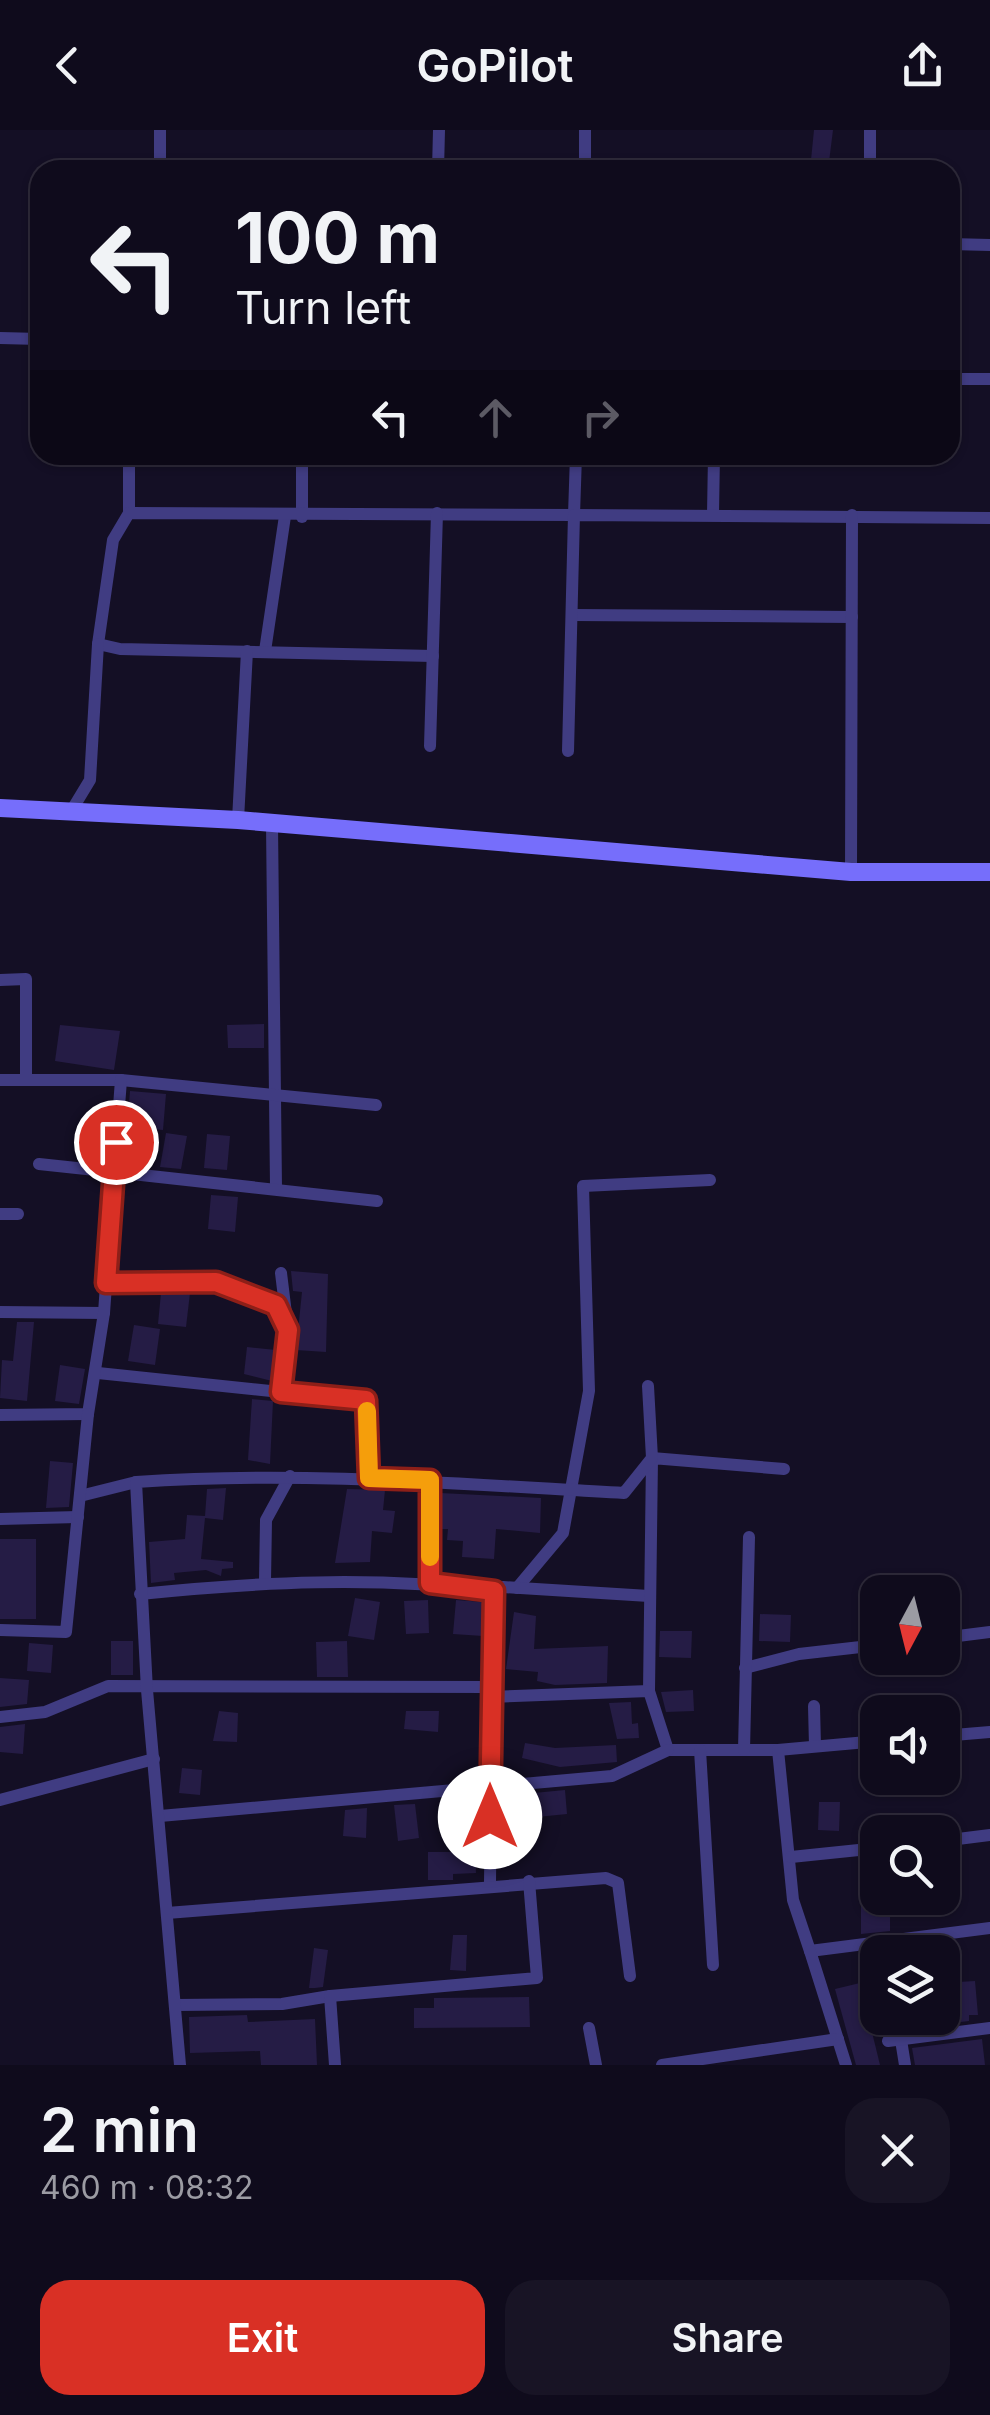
<!DOCTYPE html>
<html lang="en">
<head>
<meta charset="utf-8">
<style>
  :root { --surface:#0f0b1c; --page:#181425; --text:#f1f3f6; --muted:#9b9ba3; --line:#2f2b3b; --accent:#d93025 }
  body { margin:0; font-family:Inter,sans-serif; background:var(--page); color:var(--text); height:100vh; display:flex; flex-direction:column; font-size:38px; white-space:nowrap }
  * { box-sizing:border-box; margin:0 }
  p { font-size:32px; color:var(--muted) }
  .icon { flex:none; width:55px; height:55px; fill:none; stroke:currentColor; stroke-width:2; stroke-linecap:round; stroke-linejoin:round }
  .map { position:relative; height:1935px; overflow:hidden }
  .sheet { display:flex; flex-direction:column; background:var(--surface); flex:1 }
  .sheet>* { flex:none }
  .banner { position:absolute; left:30px; top:30px; width:930px; height:305px; border-radius:30px; box-shadow:0 2px 8px #0004,0 0 0 2px var(--line); background:#0f0b1c; color:var(--text); overflow:hidden }
  .needle { width:65px; rotate:187deg }
  .tools { position:absolute; left:860px; top:1445px; display:grid; gap:20px }
  .tools a { display:grid; place-items:center; width:100px; height:100px; border-radius:20px; background:var(--surface); box-shadow:0 2px 8px #0004,0 0 0 2px var(--line); font-size:50px }
  .pin { position:absolute; display:grid; place-items:center; width:85px; height:85px; color:#fff; margin:-42px; border:5px solid #fff; border-radius:50%; box-shadow:0 2px 10px #0007 }
  .me { position:absolute; width:110px; margin:-55px; rotate:0deg; stroke-linejoin:round; filter:drop-shadow(0 0 8px #0008) }
  .turn { display:flex; align-items:center; gap:35px; height:210px; padding:0 40px; font-size:45px }
  .turn .icon { width:130px; height:130px; stroke-width:2.5 }
  .turn b { display:block; font-size:70px; line-height:85px }
  .lanes { display:flex; align-items:center; height:95px; padding:0 40px; background:#0003; justify-content:center; gap:50px; direction:ltr }
  .lanes .off { opacity:.35 }
  .round { display:grid; place-items:center; flex:none; width:105px; height:105px; border-radius:30px; background:var(--page) }
  .head { display:flex; align-items:center; justify-content:space-between; height:170px; padding:0 40px }
  h1 { font-size:60px; font-weight:600; line-height:75px }
  .cta { display:flex; gap:20px; margin-top:auto; padding:20px 40px }
  .cta a { flex:1; height:115px; border-radius:30px; background:var(--accent); color:#fff; font-size:40px; font-weight:600; line-height:115px; text-align:center }
  .cta a+a { background:var(--page); color:var(--text) }
  header { display:flex; justify-content:space-between; align-items:center; height:130px; padding:0 40px; background:var(--surface); font-size:45px; font-weight:600 }
  .map>svg:first-child { display:block }
  .building { fill:#251c45 }
  .lines { fill:none; stroke-linecap:round; stroke-linejoin:round }
  .street { stroke:#403c82; stroke-width:12 }
  .secondary { stroke:#766efb; stroke-width:18 }
  .route-casing { stroke:#8d1f18; stroke-width:25 }
  .route { stroke:#d93025; stroke-width:18 }
  .slow { stroke:#f59e0b; stroke-width:18 }
</style>
</head>
<body>
<header><svg class="icon" aria-label="back" viewBox="0 0 24 24"><path d="M15 5l-7 7 7 7"/></svg>GoPilot<svg class="icon" aria-label="share" viewBox="0 0 24 24"><path d="M12 15V3M7 8l5-5 5 5M5 13v7h14v-7"/></svg></header>
<div class="map">
<svg width="990" height="1935" viewBox="0 0 990 1935">
  <rect width="100%" height="100%" fill="#140f25"/>
  <g class="building">
    <path d="M 814,0 L 833,0 L 828,40 L 810,40 Z"/>
    <path d="M 264,894 L 264,918 L 228,918 L 227,895 Z"/>
    <path d="M 60,895 L 120,901 L 114,940 L 55,931 Z"/>
    <path d="M 130,961 L 166,964 L 163,1000 L 127,997 Z"/>
    <path d="M 166,1003 L 187,1006 L 181,1039 L 160,1037 Z"/>
    <path d="M 207,1004 L 230,1006 L 227,1040 L 204,1038 Z"/>
    <path d="M 211,1065 L 238,1067 L 235,1102 L 208,1099 Z"/>
    <path d="M 291,1141 L 328,1144 L 326,1222 L 296,1220 L 302,1162 L 293,1161 Z"/>
    <path d="M 161,1163 L 190,1163 L 186,1197 L 158,1194 Z"/>
    <path d="M 17,1192 L 34,1192 L 27,1271 L 0,1268 L 2,1230 L 13,1231 Z"/>
    <path d="M 134,1195 L 160,1199 L 155,1235 L 128,1231 Z"/>
    <path d="M 247,1217 L 276,1220 L 272,1251 L 244,1244 Z"/>
    <path d="M 60,1235 L 85,1239 L 79,1274 L 55,1271 Z"/>
    <path d="M 252,1269 L 273,1271 L 270,1334 L 248,1330 Z"/>
    <path d="M 50,1331 L 73,1333 L 69,1377 L 46,1378 Z"/>
    <path d="M 226,1358 L 223,1390 L 205,1388 L 201,1429 L 233,1432 L 233,1438 L 222,1439 L 221,1446 L 206,1440 L 174,1443 L 175,1450 L 151,1453 L 149,1412 L 185,1409 L 187,1385 L 205,1386 L 207,1359 Z"/>
    <path d="M 347,1359 L 385,1360 L 383,1380 L 395,1381 L 392,1403 L 372,1401 L 370,1432 L 335,1433 Z"/>
    <path d="M 440,1363 L 541,1368 L 540,1403 L 496,1399 L 494,1429 L 462,1427 L 463,1411 L 447,1410 L 448,1399 L 440,1399 Z"/>
    <rect x="0" y="1409" width="36" height="80"/>
    <path d="M 355,1468 L 380,1472 L 374,1510 L 348,1506 Z"/>
    <path d="M 428,1470 L 429,1503 L 406,1504 L 404,1471 Z"/>
    <path d="M 456,1470 L 483,1472 L 483,1506 L 453,1504 Z"/>
    <path d="M 514,1482 L 536,1486 L 534,1519 L 608,1516 L 607,1553 L 555,1555 L 537,1551 L 538,1542 L 506,1539 Z"/>
    <path d="M 760,1484 L 791,1485 L 790,1512 L 759,1511 Z"/>
    <path d="M 660,1501 L 692,1501 L 691,1528 L 659,1527 Z"/>
    <rect x="111" y="1511" width="22" height="34"/>
    <path d="M 347,1511 L 348,1547 L 317,1547 L 316,1512 Z"/>
    <path d="M 29,1513 L 53,1515 L 51,1543 L 27,1541 Z"/>
    <path d="M 0,1548 L 29,1550 L 27,1574 L 0,1577 Z"/>
    <path d="M 693,1560 L 694,1581 L 666,1582 L 661,1562 Z"/>
    <path d="M 631,1572 L 632,1594 L 638,1593 L 639,1608 L 617,1609 L 609,1573 Z"/>
    <path d="M 219,1581 L 238,1583 L 237,1612 L 213,1611 Z"/>
    <path d="M 406,1581 L 439,1581 L 438,1602 L 404,1599 Z"/>
    <path d="M 25,1594 L 23,1624 L 0,1622 L 0,1597 Z"/>
    <path d="M 525,1613 L 555,1618 L 616,1615 L 617,1632 L 560,1637 L 522,1628 Z"/>
    <path d="M 182,1638 L 202,1640 L 200,1665 L 179,1663 Z"/>
    <path d="M 565,1660 L 567,1684 L 537,1687 L 538,1704 L 516,1706 L 513,1665 Z"/>
    <path d="M 465,1669 L 469,1720 L 475,1719 L 476,1743 L 453,1744 L 453,1750 L 428,1750 L 428,1722 L 453,1722 L 453,1670 Z"/>
    <path d="M 819,1672 L 840,1672 L 839,1701 L 818,1700 Z"/>
    <path d="M 415,1674 L 419,1708 L 398,1711 L 394,1675 Z"/>
    <path d="M 367,1678 L 366,1708 L 343,1706 L 345,1680 Z"/>
    <path d="M 861,1762 L 890,1768 L 890,1801 L 861,1804 Z"/>
    <path d="M 453,1805 L 467,1805 L 466,1841 L 450,1840 Z"/>
    <path d="M 314,1818 L 328,1820 L 323,1857 L 315,1858 L 309,1858 Z"/>
    <path d="M 975,1851 L 978,1885 L 969,1885 L 969,1891 L 927,1896 L 926,1888 L 942,1888 L 942,1853 Z"/>
    <path d="M 860,1853 L 880,1935 L 856,1935 L 835,1859 Z"/>
    <path d="M 529,1867 L 530,1897 L 414,1898 L 414,1878 L 434,1878 L 434,1868 Z"/>
    <path d="M 247,1885 L 248,1892 L 315,1889 L 317,1935 L 261,1935 L 260,1921 L 190,1923 L 189,1887 Z"/>
    <path d="M 982,1909 L 985,1935 L 915,1935 L 912,1918 Z"/>
  </g>
  <g class="lines">
    <g class="street">
      <path d="M 160,0 L 160,40"/>
      <path d="M 438,40 L 439,0"/>
      <path d="M 585,40 L 585,0"/>
      <path d="M 870,40 L 870,0"/>
      <path d="M 950,114 L 990,115"/>
      <path d="M 0,208 L 40,209"/>
      <path d="M 950,249 L 990,249"/>
      <path d="M 302,325 L 302,387"/>
      <path d="M 129,383 L 129,325"/>
      <path d="M 713,384 L 714,325"/>
      <path d="M 573,485 L 852,487"/>
      <path d="M 265,521 L 285,386"/>
      <path d="M 433,526 L 120,519 L 98,514 L 113,410 L 129,383 L 574,385 L 576,325"/>
      <path d="M 430,616 L 437,383"/>
      <path d="M 568,621 L 574,385 L 990,388"/>
      <path d="M 70,683 L 90,650 L 98,514"/>
      <path d="M 238,690 L 247,521"/>
      <path d="M 272,695 L 276,1057"/>
      <path d="M 851,742 L 852,385"/>
      <path d="M 0,850 L 26,849 L 26,950"/>
      <path d="M 0,950 L 121,950 L 376,975"/>
      <path d="M 121,950 L 114,1042 L 377,1071"/>
      <path d="M 0,1084 L 18,1084"/>
      <path d="M 281,1143 L 288,1200 L 281,1262"/>
      <path d="M 106,1153 L 216,1153 L 276,1175 L 288,1200"/>
      <path d="M 0,1182 L 104,1183"/>
      <path d="M 98,1243 L 366,1271 L 369,1348"/>
      <path d="M 0,1285 L 88,1284 L 104,1183 L 114,1042 L 39,1034"/>
      <path d="M 80,1366 L 136,1352"/>
      <path d="M 0,1389 L 78,1387"/>
      <path d="M 265,1451 L 266,1390 L 290,1346"/>
      <path d="M 430,1453 L 430,1350"/>
      <path d="M 517,1458 L 563,1403 L 589,1261 L 583,1056 L 710,1050"/>
      <path d="M 140,1464 C 258,1452 375,1446 493,1461 L 503,1457 L 649,1466"/>
      <path d="M 0,1500 L 66,1502 L 88,1284"/>
      <path d="M 942,1508 L 990,1502"/>
      <path d="M 745,1538 L 799,1524 L 878,1515"/>
      <path d="M 649,1561 L 652,1328 L 784,1339"/>
      <path d="M 490,1567 L 649,1561 L 668,1620 L 778,1620"/>
      <path d="M 814,1576 L 815,1616"/>
      <path d="M 0,1587 L 45,1582 L 108,1556 L 491,1557"/>
      <path d="M 942,1606 L 990,1602"/>
      <path d="M 878,1611 L 778,1620 L 793,1770 L 810,1821 L 990,1798"/>
      <path d="M 700,1620 L 713,1835"/>
      <path d="M 744,1620 L 749,1407"/>
      <path d="M 0,1670 L 154,1629"/>
      <path d="M 160,1686 L 612,1646 L 668,1620"/>
      <path d="M 942,1711 L 990,1705"/>
      <path d="M 791,1727 L 878,1718"/>
      <path d="M 490,1754 L 493,1461"/>
      <path d="M 167,1783 L 606,1748 L 618,1753 L 630,1846"/>
      <path d="M 810,1821 L 846,1935"/>
      <path d="M 175,1875 L 282,1874 L 330,1866"/>
      <path d="M 589,1898 L 596,1935"/>
      <path d="M 901,1910 L 905,1935"/>
      <path d="M 888,1911 L 990,1898"/>
      <path d="M 180,1935 L 147,1560 L 136,1352 C 299,1341 460,1354 624,1363 L 652,1328 L 648,1256"/>
      <path d="M 335,1935 L 330,1866 L 537,1848 L 529,1751"/>
      <path d="M 662,1935 L 838,1909"/>
    </g>
    <path class="secondary" d="M 0,678 L 238,690 L 851,742 L 990,742"/>
  </g>
  <g class="lines">
    <defs>
      <path id="route" d="M 116,1012 L 106,1153 L 216,1152 L 276,1175 L 288,1200 L 281,1262 L 366,1270 L 369,1348 L 430,1350 L 430,1453 L 494,1461 L 490,1687"/>
    </defs>
    <use href="#route" class="route-casing"/>
    <use href="#route" class="route"/>
    <path class="slow" d="M 367,1281 L 369,1348 L 430,1350 L 430,1427"/>
  </g>
</svg>
<div class="tools">
<a><svg class="needle" viewBox="-14 -14 28 28"><path d="M0-13l5 13h-10z" fill="#e53935"/><path d="M0 13l5-13h-10z" fill="#9b9ba3"/></svg></a>
<a><svg class="icon" aria-label="sound" viewBox="0 0 24 24"><path d="M4 9h4l5-4v14l-5-4H4zM17 9q2 3 0 6"/></svg></a>
<a><svg class="icon" aria-label="search" viewBox="0 0 24 24"><circle cx="10" cy="10" r="6"/><path d="M15 15l6 6"/></svg></a>
<a><svg class="icon" aria-label="layers" viewBox="0 0 24 24"><path d="M12 4l9 5-9 5-9-5zM3 14l9 5 9-5"/></svg></a>
</div>
<div class="pin" style="left:116px;top:1012px;background:#d93025"><svg class="icon" aria-label="arrive" viewBox="0 0 24 24"><path d="M6 21V4h12l-3 4 3 4H6"/></svg></div>
<svg class="me" style="left:490px;top:1687px" viewBox="-20 -20 40 40"><circle r="19" fill="#fff"/><path d="M0-13L10 11 0 6-10 11z" fill="#d93025"/></svg>
<div class="banner">
<div class="turn"><svg class="icon" aria-label="left" viewBox="0 0 24 24"><path d="M17 20v-9H6M10 6l-5 5 5 5"/></svg><div><b>100 m</b>Turn left</div></div>
<div class="lanes"><svg class="icon" aria-label="left" viewBox="0 0 24 24"><path d="M17 20v-9H6M10 6l-5 5 5 5"/></svg><svg class="icon off" aria-label="ahead" viewBox="0 0 24 24"><path d="M12 20V5M6 11l6-6 6 6"/></svg><svg class="icon off" aria-label="right" viewBox="0 0 24 24"><path d="M7 20v-9h11M14 6l5 5-5 5"/></svg></div>
</div>
</div>
<section class="sheet">
<div class="head"><div><h1>2 min</h1><p>460 m · 08:32</p></div><a class="round"><svg class="icon" aria-label="close" viewBox="0 0 24 24"><path d="M6 6l12 12M18 6L6 18"/></svg></a></div>
<div class="cta"><a>Exit</a><a>Share</a></div>
</section>
</body>
</html>
